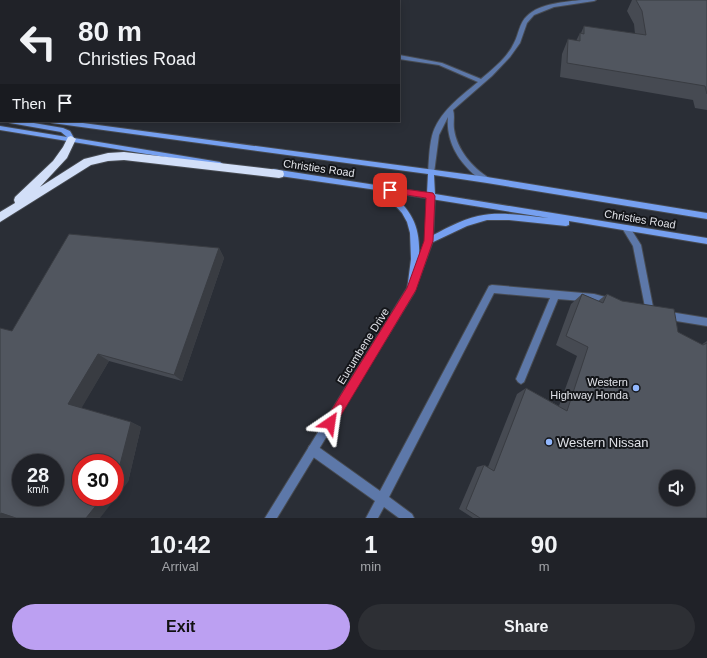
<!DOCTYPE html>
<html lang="en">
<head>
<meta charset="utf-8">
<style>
  :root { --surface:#202228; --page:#2d2f34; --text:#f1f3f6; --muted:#a2a4a8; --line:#3d3f45; --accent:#bca0f2 }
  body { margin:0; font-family:Helvetica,sans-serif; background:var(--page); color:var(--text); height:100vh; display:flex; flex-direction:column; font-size:15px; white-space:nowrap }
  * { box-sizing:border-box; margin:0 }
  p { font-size:13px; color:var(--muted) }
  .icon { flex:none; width:22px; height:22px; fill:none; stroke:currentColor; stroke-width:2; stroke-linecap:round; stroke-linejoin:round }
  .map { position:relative; height:518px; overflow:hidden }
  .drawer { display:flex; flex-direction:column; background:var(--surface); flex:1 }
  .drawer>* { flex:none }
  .top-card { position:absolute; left:0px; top:0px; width:400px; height:122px; box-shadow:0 2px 10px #0003,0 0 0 1px var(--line); background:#202228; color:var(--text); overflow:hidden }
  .controls { position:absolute; left:659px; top:470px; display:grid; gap:8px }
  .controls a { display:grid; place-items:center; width:36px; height:36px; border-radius:50%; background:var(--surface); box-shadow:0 2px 10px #0003,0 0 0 1px var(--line); font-size:20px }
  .speed { position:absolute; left:12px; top:454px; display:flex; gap:8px; font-size:20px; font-weight:700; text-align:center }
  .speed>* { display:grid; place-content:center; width:52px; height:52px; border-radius:50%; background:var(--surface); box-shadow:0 2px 10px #0003,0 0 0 1px var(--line); line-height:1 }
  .speed small { font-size:10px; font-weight:400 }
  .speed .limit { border:6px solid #d22; background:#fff; color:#111 }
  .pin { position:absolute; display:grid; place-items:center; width:34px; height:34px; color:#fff; margin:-17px; border-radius:8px; box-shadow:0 2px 6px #0006 }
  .me { position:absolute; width:44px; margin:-22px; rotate:32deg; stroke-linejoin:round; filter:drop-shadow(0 0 3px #0008) }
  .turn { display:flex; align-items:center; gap:14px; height:84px; padding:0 12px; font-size:18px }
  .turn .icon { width:52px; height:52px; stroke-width:2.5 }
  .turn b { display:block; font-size:28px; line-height:34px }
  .then { display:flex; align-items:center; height:38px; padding:0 12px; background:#0003; gap:8px; font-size:15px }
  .eta { display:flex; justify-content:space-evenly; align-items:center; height:68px; text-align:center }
  .eta b { font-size:24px; font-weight:700; line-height:28px }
  .button { display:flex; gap:8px; margin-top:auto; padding:8px 12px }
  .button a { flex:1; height:46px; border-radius:24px; background:var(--accent); color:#111; font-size:16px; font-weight:700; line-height:46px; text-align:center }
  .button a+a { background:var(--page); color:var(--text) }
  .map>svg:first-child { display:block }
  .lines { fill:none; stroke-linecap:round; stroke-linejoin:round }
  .lane-casing { stroke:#474b52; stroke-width:2 }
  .street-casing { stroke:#474b52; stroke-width:2 }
  .secondary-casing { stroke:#474b52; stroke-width:2 }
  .highway-casing { stroke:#474b52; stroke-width:2 }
  .lane { fill:#5d78a9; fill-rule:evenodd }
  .street { fill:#5d78a9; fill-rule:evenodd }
  .secondary { fill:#76a0f0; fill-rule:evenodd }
  .highway { fill:#d2dff8; fill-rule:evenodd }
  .wall { fill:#464a52 }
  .shaded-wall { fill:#393c42 }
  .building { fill:#51565f; stroke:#393c42; fill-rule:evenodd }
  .route { fill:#e11d48; stroke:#92132f }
  .poi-dot { fill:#92b7fd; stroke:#14161a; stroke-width:1.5 }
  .labels { text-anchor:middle; stroke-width:4; stroke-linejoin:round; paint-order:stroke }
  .street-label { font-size:11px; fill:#e0e2e8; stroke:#14161a }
  .poi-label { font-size:11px; fill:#e0e2e8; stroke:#14161a; text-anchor:end }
  .near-poi-label { font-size:13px; fill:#e0e2e8; stroke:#14161a; text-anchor:start }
</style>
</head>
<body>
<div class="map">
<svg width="707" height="518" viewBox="0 0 707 518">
  <rect width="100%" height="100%" fill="#2a2e36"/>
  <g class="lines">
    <defs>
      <g id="lane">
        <path d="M 626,225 L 629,226 L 641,245 L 654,312 L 653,315 L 650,316 L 647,315 L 646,312 L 633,246 L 622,228 Z"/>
        <path d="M 492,285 L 594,294 L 613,299 L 614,302 L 613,305 L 610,306 L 594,302 L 558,299 L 524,382 L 521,384 L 518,382 L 516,379 L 550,298 L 494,293 L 389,497 L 412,514 L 414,518 L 399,518 L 384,507 L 378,518 L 366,518 L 375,501 L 309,454 L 308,450 L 309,446 L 313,445 L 317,446 L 380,491 L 489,286 Z"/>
        <path d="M 664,311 L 707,318 L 707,326 L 664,319 L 661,318 L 660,315 L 661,312 Z"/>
      </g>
      <g id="street">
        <path d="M 582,0 L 596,0 L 594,1 L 554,7 L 534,15 L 527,23 L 520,43 L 510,57 L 492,76 L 453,110 C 455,116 453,122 454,129 C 457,150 472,167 489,178 L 491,180 L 489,182 C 484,183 480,179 476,176 C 458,161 446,141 448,117 L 439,135 L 434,173 L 431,176 L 429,175 L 428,173 C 429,161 429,148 432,136 C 438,113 460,97 478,82 L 439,65 L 399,59 L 399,55 L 442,63 L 481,79 C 493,69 507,58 514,43 C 519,34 519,23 527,16 C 540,3 565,2 582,0 Z"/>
        <path d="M 431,193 L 435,196 L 433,241 L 414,293 L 277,518 L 265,518 L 407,288 L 425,241 L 427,196 Z"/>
      </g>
      <g id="secondary">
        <rect x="0" y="111" width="1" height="4"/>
        <rect x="0" y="117" width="1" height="4"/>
        <path d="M 7,121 L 22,121 L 63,128 L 70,131 L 74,138 L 220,162 L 223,164 L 220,166 L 0,130 L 0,126 L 67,137 L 61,132 L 10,123 Z"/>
        <path d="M 49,121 L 68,121 L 487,177 L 707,213 L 707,219 L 487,183 L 434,175 L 435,194 L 707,238 L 707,244 L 569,221 L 569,225 L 566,226 L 509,220 L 487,220 L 467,226 L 429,244 L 426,243 L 425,241 L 426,239 C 443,230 460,220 478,216 C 501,211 526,216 549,218 L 388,192 C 417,212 422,235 418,268 C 417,276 417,285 414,293 L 411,294 L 408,293 L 407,290 L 411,259 L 410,233 L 407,222 L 402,213 L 392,202 L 377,190 L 273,175 L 270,172 L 273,169 L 427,193 L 428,174 L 52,123 Z"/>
      </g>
      <path id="highway" d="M 71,136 L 76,139 L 67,158 L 40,187 L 84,159 L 108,153 L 124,152 L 279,170 L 283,171 L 284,174 L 283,177 L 279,178 L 124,160 L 108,161 L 91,165 L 0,222 L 0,212 L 15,203 L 14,200 L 15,197 L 53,161 L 63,147 L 68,137 Z"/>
    </defs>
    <use href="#lane" class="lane-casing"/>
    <use href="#street" class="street-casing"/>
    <use href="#secondary" class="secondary-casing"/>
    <use href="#highway" class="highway-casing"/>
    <use href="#lane" class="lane"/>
    <use href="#street" class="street"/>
    <use href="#secondary" class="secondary"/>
    <use href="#highway" class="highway"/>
  </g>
  <g class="wall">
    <rect x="186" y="0" width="154" height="1"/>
    <path d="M 632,0 L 707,0 L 707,110 L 695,108 L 693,100 L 560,77 L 562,54 L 568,39 L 576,41 L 580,33 L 581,33 L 584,26 L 635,34 L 634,24 L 627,11 Z"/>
    <path d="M 219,248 L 224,258 L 182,381 L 109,361 L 81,408 L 131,422 L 141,427 L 128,482 L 12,331 Z"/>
    <path d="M 582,294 L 598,301 L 607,294 L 701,345 L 707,341 L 707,518 L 473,518 L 459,509 L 477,467 L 484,465 L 488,467 L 517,394 L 526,388 L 559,406 L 577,356 L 556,345 L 571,304 Z"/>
  </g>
  <g class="shaded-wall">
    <path d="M 212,0 L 219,0 L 220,1 L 211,1 Z"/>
    <path d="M 334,0 L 340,0 L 340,1 L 333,1 Z"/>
    <path d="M 219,248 L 224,258 L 182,381 L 174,375 Z"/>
    <path d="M 98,354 L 109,361 L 81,409 L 68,404 Z"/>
    <path d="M 131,422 L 141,427 L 128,482 L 100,518 L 86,518 L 103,497 L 115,497 L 115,481 Z"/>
    <path d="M 1,513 L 16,518 L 0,518 L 0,515 Z"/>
  </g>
  <g class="building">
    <path d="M 187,0 L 212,0 L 211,1 L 187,1 Z"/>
    <rect x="260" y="0" width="25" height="1"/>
    <path d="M 296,0 L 334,0 L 333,1 L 304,1 Z"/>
    <path d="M 636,0 L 707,0 L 707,94 L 705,86 L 567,63 L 568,39 L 580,41 L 580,33 L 584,34 L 584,26 L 646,35 L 642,11 Z"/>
    <path d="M 69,234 L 219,248 L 174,375 L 98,354 L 68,404 L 131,422 L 116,480 L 115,481 L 115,463 L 81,463 L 81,497 L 103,497 L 86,518 L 16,518 L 1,513 L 0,515 L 0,328 L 12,331 ZM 21,463 L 55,463 L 55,497 L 21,497 Z"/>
    <path d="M 582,294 L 603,303 L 607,294 L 622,301 L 674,309 L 678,332 L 703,345 L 707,343 L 707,518 L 480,518 L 466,509 L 484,465 L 494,471 L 526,388 L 567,411 L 588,347 L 566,336 ZM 666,477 L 688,477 L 688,499 L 666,499 Z"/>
  </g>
  <path class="route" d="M 390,187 L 433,193 L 435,196 L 433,241 L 416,290 L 334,427 L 330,429 L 326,427 L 324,423 L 326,419 L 407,288 L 424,241 L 426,198 L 387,192 L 386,190 Z"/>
  <g class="poi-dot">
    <circle cx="636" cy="388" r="4"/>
    <circle cx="549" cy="442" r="4"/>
  </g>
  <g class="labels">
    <g class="street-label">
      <text transform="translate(319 168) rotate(8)" y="4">Christies Road</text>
      <text transform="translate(640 219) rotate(9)" y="4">Christies Road</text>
      <text transform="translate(363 346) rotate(-58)" y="4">Eucumbene Drive</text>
    </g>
    <g class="poi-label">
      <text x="628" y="386">Western<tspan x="628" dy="13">Highway Honda</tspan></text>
    </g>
    <g class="near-poi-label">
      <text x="557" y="447">Western Nissan</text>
    </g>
  </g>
</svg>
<div class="controls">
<a><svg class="icon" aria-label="sound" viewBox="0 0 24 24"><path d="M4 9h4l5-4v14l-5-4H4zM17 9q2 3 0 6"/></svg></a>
</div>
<div class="speed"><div>28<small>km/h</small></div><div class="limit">30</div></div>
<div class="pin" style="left:390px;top:190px;background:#d93025"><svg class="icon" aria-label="arrive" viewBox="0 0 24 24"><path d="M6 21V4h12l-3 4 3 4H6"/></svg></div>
<svg class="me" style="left:330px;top:423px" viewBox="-20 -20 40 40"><path d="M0-17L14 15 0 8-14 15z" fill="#e11d48" stroke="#fff" stroke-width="4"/></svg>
<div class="top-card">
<div class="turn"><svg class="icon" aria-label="left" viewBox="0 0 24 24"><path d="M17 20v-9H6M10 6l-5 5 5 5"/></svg><div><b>80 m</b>Christies Road</div></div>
<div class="then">Then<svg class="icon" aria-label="arrive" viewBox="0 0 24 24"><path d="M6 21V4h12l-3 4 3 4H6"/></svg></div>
</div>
</div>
<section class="drawer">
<div class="eta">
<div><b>10:42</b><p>Arrival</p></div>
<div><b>1</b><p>min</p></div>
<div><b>90</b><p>m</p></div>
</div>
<div class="button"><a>Exit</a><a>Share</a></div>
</section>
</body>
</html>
